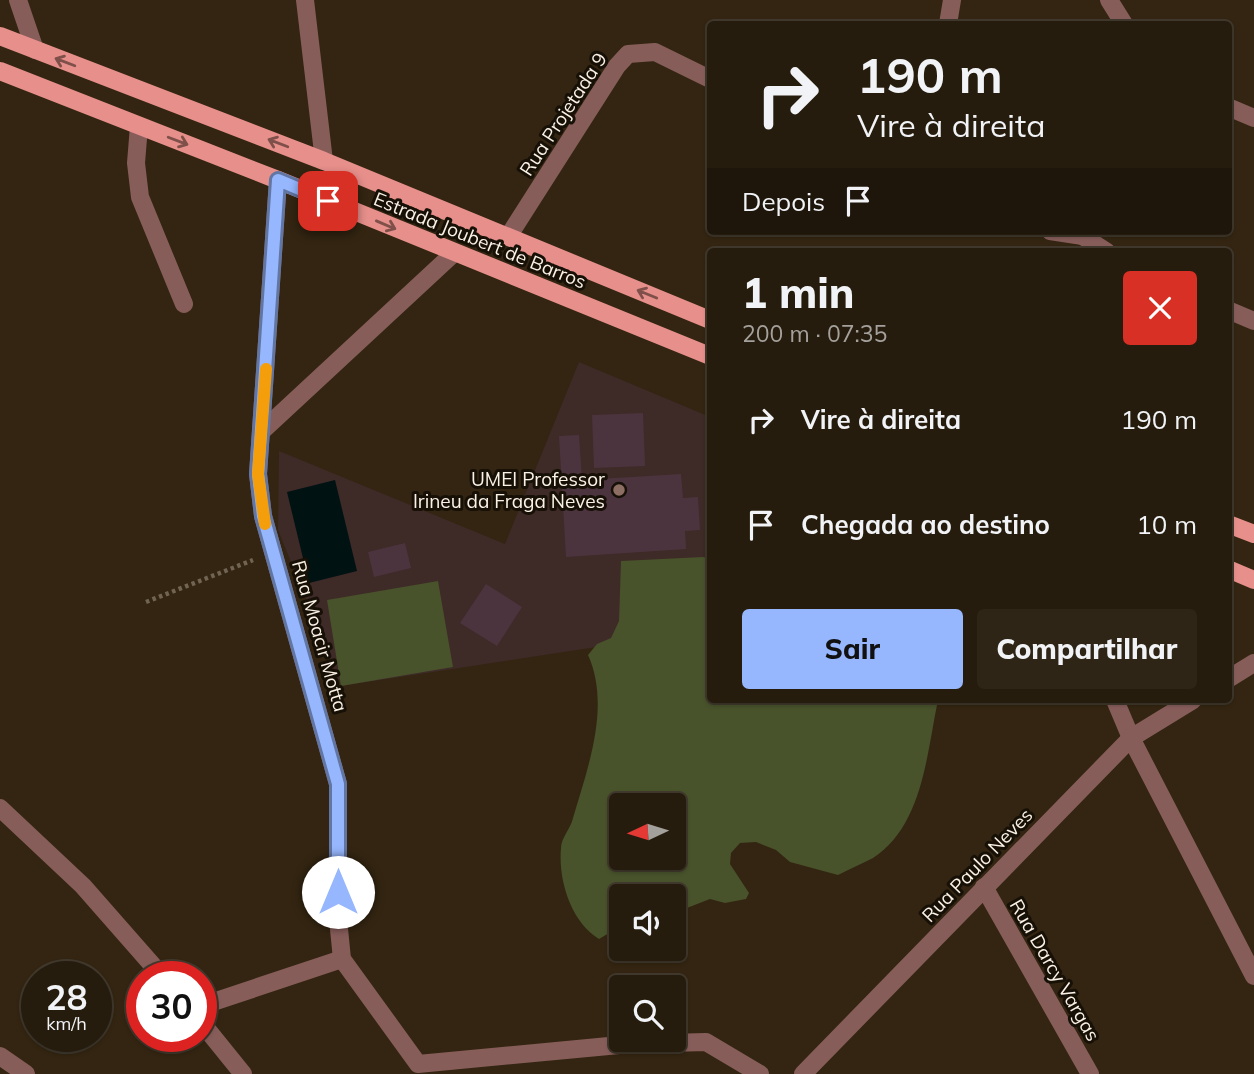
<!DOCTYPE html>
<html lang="pt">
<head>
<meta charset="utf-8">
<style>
  :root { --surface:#261c0d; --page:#2e2516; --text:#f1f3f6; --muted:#a4a19d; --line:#423a2e; --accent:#96b6fd }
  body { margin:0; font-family:Mulish,sans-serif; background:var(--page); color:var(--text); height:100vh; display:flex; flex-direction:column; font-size:26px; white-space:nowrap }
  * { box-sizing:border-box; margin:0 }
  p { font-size:23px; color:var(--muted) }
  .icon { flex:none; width:38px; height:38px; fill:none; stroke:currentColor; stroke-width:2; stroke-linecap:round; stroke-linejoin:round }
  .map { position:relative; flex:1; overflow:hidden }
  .sheet { position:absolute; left:707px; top:248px; width:525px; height:455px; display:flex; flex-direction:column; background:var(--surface); border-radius:7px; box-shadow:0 2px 5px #0004,0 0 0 2px var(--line) }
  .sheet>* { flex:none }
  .guide { position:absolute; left:707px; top:21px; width:525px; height:214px; border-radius:7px; box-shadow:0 2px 5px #0004,0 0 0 2px var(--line); background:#261c0d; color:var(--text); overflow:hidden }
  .needle { width:46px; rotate:266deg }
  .controls { position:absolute; left:609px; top:793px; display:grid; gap:14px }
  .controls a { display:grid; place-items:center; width:77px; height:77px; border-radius:7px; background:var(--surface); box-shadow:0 2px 5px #0004,0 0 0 2px var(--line); font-size:35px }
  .speed { position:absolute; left:21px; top:961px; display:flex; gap:14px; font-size:35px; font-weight:700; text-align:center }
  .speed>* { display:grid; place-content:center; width:91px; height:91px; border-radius:50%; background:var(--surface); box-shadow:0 2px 5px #0004,0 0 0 2px var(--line); line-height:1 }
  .speed small { font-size:18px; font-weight:400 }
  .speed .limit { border:10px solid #d22; background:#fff; color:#111 }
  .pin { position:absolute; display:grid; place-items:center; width:60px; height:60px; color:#fff; margin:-30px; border-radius:14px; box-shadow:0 4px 10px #0006 }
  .me { position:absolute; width:77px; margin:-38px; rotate:0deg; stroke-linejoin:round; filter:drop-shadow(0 0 5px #0008) }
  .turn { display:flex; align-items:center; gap:24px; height:147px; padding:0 35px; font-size:32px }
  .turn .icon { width:91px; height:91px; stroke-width:2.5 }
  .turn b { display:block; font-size:49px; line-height:60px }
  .then { display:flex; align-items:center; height:66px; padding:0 35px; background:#0003; gap:14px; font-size:26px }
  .round { display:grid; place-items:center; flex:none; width:74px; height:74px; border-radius:7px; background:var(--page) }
  .overview { display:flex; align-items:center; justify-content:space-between; height:119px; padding:0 35px }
  h1 { font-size:42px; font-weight:800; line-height:52px }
  .button { display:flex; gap:14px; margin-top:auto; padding:14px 35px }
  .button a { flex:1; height:80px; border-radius:7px; background:var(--accent); color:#111; font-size:28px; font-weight:800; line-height:80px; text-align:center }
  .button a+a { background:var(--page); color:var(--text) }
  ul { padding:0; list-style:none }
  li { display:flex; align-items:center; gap:21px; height:105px; padding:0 35px }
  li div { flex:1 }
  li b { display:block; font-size:26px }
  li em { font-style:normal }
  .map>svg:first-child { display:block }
  .education { fill:#3e2a27 }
  .green { fill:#48522b; fill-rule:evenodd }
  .water { fill:#011213 }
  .building { fill:#4c343e }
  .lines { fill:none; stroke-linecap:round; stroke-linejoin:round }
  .path { stroke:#716452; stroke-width:4.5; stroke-dasharray:3.5 3.5; stroke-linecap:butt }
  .minor { stroke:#875d5a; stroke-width:18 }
  .major { stroke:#e78f8b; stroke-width:18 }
  .oneway { stroke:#7e5049 }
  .route-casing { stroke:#6276a4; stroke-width:18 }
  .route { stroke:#96b6fd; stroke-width:12 }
  .slow { stroke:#f59e0b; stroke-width:12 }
  .education-dot { fill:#8d6e63; stroke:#161007; stroke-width:2.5 }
  .labels { text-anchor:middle; stroke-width:6; stroke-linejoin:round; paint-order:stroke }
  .street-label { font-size:19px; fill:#fbf1e5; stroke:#161007 }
  .poi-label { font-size:19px; fill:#fbf1e5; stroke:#161007; text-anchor:end }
</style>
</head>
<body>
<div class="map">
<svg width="1254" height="1074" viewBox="0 0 1254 1074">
  <rect width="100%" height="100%" fill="#332511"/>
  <path class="education" d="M 579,362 L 710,417 L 710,563 L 682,634 L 341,686 L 278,530 L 279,451 L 505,544 Z"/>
  <g class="green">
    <path d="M 703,557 L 710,559 L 710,700 L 938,700 C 927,752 923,826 873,858 C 862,864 849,869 838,875 L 790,862 L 776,850 L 756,842 L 740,843 L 731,853 L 730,864 L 749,893 L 746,899 L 725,903 L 710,899 L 674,913 L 674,896 L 621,896 L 621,926 L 599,939 C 571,922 558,880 561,848 C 561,838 571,828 573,818 C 588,767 611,706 588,655 L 597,644 L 611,638 L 619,621 L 621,561 ZM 621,805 L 674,805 L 674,858 L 621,858 Z"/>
    <path d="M 438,581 L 453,667 L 341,686 L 327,600 Z"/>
  </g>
  <path class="water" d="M 335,480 L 357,571 L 309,583 L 287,492 Z"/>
  <g class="building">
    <path d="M 643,413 L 645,466 L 594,468 L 592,415 Z"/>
    <path d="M 579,435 L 582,480 L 681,474 L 683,498 L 698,497 L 700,530 L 685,531 L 686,549 L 566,557 L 559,436 Z"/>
    <path d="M 405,543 L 411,568 L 374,577 L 368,552 Z"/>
    <path d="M 486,584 L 522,607 L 497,646 L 460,623 Z"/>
  </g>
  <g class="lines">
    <path class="path" d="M 146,602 L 253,560"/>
    <g class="minor">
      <path d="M 18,0 L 35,50"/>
      <path d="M 305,0 L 324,161"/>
      <path d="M 1109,0 L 1124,24"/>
      <path d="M 948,24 L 952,0"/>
      <path d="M 1228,107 L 1254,118"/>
      <path d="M 139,126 L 136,163 L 140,197 L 184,304"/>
      <path d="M 278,180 L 258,474 L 263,516 L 338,784 L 338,919 L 342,959 L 418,1064 L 630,1044 L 706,1042 L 760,1074"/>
      <path d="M 1050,231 L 1083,236"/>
      <path d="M 1075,231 L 1107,252"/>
      <path d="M 508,237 L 617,66 L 628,54 L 655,52 L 710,79"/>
      <path d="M 1228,310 L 1254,321"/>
      <path d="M 261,432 L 454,253"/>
      <path d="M 1228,679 L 1254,663"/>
      <path d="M 1115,700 L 1131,738 L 1254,976"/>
      <path d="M 0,808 L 83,886 L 162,976"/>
      <path d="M 984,887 L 1090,1074"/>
      <path d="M 201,1006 L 342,959"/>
      <path d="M 201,1022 L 243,1074"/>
      <path d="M 0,1056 L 26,1074"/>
      <path d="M 803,1074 L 1131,738 L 1193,700"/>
    </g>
    <g class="major">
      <path d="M 0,36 L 324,161 L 710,320"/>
      <path d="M 0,71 L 278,180 L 710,356"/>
      <path d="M 1228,524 L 1254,534"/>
      <path d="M 1228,569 L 1254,580"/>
    </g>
  </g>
  <defs><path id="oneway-shaft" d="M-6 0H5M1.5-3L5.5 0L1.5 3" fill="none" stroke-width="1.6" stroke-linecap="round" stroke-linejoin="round" transform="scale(1.75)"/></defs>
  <g class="oneway">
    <use href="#oneway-shaft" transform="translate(65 62) rotate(-159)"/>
    <use href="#oneway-shaft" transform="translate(178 141) rotate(21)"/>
    <use href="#oneway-shaft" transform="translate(278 143) rotate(-159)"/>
    <use href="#oneway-shaft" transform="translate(386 225) rotate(23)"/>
    <use href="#oneway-shaft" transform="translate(647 294) rotate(-158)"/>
  </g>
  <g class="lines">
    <defs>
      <path id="route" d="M 328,201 L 278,180 L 258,474 L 263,516 L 338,784 L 338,892"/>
    </defs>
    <use href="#route" class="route-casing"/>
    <use href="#route" class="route"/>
    <path class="slow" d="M 265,524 L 258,474 L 266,369"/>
  </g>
  <circle class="education-dot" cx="619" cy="490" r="7"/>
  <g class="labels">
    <g class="street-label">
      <text transform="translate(563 114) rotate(-57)" y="7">Rua Projetada 9</text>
      <text transform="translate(480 240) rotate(22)" y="7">Estrada Joubert de Barros</text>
      <text transform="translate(320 636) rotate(74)" y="7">Rua Moacir Motta</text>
      <text transform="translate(977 865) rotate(-46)" y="7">Rua Paulo Neves</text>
      <text transform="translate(1055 970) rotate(60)" y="7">Rua Darcy Vargas</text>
    </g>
    <g class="poi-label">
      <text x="605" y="486">UMEI Professor<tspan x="605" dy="22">Irineu da Fraga Neves</tspan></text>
    </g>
  </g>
</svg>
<div class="controls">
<a><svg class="needle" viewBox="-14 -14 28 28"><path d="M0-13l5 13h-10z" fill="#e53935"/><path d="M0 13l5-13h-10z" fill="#a4a19d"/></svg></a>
<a><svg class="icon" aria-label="sound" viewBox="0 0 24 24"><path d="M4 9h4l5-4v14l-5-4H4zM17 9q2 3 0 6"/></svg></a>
<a><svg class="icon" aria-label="search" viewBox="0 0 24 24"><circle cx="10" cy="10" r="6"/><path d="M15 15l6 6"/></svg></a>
</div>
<div class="speed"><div>28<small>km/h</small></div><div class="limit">30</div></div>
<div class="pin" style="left:328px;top:201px;background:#d93025"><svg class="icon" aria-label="arrive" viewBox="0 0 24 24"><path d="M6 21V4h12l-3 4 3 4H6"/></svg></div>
<svg class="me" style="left:338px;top:892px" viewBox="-20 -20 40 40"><circle r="19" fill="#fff"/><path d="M0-13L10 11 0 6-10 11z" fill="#96b6fd"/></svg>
<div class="guide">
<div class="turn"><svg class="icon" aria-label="right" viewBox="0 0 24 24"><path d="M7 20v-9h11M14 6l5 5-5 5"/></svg><div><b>190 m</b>Vire à direita</div></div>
<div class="then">Depois<svg class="icon" aria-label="arrive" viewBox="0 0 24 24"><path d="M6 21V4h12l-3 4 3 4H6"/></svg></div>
</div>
<section class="sheet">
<div class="overview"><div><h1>1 min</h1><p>200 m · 07:35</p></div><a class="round" style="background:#d93025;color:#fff"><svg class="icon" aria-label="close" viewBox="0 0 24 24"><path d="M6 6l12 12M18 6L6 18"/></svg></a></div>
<ul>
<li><svg class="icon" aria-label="right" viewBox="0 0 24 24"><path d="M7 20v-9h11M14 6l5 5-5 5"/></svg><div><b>Vire à direita</b></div><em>190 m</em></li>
<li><svg class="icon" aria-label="arrive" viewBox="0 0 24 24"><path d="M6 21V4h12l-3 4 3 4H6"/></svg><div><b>Chegada ao destino</b></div><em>10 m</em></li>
</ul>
<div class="button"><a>Sair</a><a>Compartilhar</a></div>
</section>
</div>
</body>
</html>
